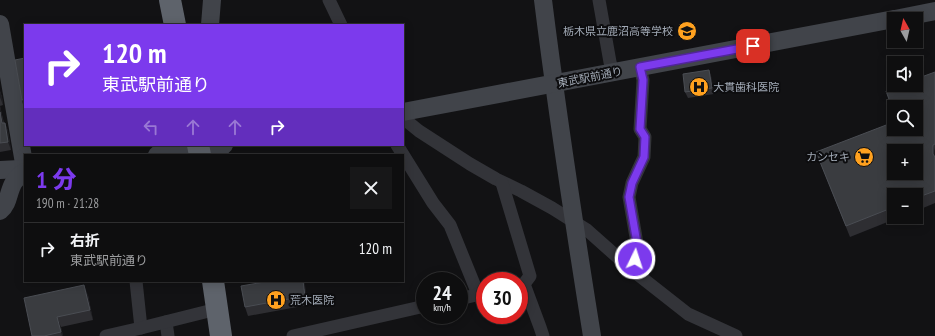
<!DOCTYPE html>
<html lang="ja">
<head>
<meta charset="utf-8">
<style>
  :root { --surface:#0e0e0f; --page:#171718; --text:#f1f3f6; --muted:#9b9c9e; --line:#2e2e2f; --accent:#7c3aed }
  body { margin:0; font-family:"PT Sans Narrow","Noto Sans JP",sans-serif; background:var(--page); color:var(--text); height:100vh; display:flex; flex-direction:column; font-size:15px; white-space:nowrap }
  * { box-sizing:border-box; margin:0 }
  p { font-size:13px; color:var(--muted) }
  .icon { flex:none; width:22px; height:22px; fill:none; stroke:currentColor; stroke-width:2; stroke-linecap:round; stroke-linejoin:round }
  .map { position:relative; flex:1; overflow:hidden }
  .details { position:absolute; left:24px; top:154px; width:380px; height:128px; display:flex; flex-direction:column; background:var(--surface); border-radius:0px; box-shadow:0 2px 10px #0003,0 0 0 1px var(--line) }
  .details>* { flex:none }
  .banner { position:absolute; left:24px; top:24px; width:380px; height:122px; border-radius:0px; box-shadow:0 2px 10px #0003,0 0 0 1px var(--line); background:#7c3aed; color:#fff; overflow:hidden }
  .needle { width:26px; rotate:352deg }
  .fabs { position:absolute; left:887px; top:12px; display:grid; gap:8px }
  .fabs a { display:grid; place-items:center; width:36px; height:36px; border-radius:0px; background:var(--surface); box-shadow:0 2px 10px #0003,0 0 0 1px var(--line); font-size:20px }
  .speed { position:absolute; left:416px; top:272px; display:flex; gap:8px; font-size:20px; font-weight:700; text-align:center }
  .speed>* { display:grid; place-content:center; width:52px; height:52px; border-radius:50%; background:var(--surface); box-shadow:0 2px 10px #0003,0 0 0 1px var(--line); line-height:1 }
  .speed small { font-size:10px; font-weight:400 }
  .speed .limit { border:6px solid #d22; background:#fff; color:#111 }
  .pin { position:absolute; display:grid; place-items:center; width:34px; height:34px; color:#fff; margin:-17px; border-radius:8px; box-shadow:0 2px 6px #0006 }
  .me { position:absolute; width:44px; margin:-22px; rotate:4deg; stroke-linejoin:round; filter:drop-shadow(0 0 3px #0008) }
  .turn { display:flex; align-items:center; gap:14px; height:84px; padding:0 12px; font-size:18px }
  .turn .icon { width:52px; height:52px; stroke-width:2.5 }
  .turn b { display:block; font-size:28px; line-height:34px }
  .lanes { display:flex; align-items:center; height:38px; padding:0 12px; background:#0003; justify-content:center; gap:20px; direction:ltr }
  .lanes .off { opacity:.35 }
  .round { display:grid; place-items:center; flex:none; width:42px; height:42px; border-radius:0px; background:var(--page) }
  .summary { display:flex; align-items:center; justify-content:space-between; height:68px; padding:0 12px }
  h1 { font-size:24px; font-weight:800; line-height:30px; color:var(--accent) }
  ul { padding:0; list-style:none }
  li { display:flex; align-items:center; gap:12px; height:52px; padding:0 12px; border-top:1px solid var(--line) }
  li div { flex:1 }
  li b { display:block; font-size:15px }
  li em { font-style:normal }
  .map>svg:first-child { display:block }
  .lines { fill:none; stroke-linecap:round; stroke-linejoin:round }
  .street { stroke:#333439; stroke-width:13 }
  .secondary { stroke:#41444a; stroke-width:18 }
  .highway { stroke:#5e636b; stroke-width:22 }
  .wall { fill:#2e2e32 }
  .shaded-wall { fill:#1d1d20 }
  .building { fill:#3a3c40; stroke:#4a4d53; fill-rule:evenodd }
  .route-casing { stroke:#51269a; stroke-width:10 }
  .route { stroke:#7c3aed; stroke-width:7 }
  .labels { text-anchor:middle; stroke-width:4; stroke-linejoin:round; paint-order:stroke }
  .poi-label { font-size:11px; fill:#a2aab6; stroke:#0d0d0f; text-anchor:end }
  .street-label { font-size:11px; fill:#a2aab6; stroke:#0d0d0f }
</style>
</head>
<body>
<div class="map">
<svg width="935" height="336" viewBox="0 0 935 336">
  <rect width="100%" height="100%" fill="#121214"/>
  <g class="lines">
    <g class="street">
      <path d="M 329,0 L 341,25"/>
      <path d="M 599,0 L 610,62 L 613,73"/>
      <path d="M 403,118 L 419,131 L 470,164 L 496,179 L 521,191 L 552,208 L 587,230 L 632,270 L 688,314 L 736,336"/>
      <path d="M 397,145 L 433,203 L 450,225 L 478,294"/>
      <path d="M 502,183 L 530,276 L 524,284 L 540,327 L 543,336"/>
      <path d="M 632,270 L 638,249 L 629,197 L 632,183 L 644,157 L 645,137 L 640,129 L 643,80 L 640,67"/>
      <path d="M 136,281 L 141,328"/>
      <path d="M 459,299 L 485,293"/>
      <path d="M 166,322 L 168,336"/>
      <path d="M 106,336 L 141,328 L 217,309"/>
      <path d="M 293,336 L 425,306"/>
    </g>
    <g class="secondary">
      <path d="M 543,0 C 557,112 574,224 592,336"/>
      <path d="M 895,19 L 935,11"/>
      <path d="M 0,24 L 25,169"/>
      <path d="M 210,25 L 212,0"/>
      <path d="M 403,112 L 894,19"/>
      <path d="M 157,155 L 199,150 L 224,145"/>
      <path d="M 0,170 L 20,169 L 25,172"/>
      <path d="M 0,211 C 13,200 5,183 25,172"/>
    </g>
    <g class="highway">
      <path d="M 170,0 L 175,25"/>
      <path d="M 198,145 L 200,155"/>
      <path d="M 213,281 L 221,336"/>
    </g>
  </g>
  <g class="wall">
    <path d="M 25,58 L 25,109 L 22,100 Z"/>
    <path d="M 709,70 L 711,76 L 714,94 L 688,98 L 685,92 Z"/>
    <path d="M 935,72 L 935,203 L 916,211 L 916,195 L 894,195 L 894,217 L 900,217 L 850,237 L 816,152 L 894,129 Z"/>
    <path d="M 0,91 L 2,97 L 3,105 L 0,106 L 4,123 L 5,123 L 8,131 L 11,150 L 0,152 Z"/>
    <path d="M 270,281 L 304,281 L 308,305 L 248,316 L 245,307 Z"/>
    <path d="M 88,295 L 93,320 L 61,327 L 63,336 L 32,336 Z"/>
  </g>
  <g class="shaded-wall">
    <path d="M 709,70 L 711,76 L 714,94 L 712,88 Z"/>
    <path d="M 0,91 L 2,97 L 3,105 L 0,97 Z"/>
    <path d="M 0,105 L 5,132 L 2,123 L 0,112 Z"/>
    <path d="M 5,123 L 8,131 L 11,150 L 8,142 Z"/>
    <path d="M 933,145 L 935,151 L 935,158 L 933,154 Z"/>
    <path d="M 303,281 L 304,281 L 305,284 L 308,305 L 305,296 Z"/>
    <path d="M 84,285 L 88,295 L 93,320 L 90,310 Z"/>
    <path d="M 57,317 L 61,327 L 63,336 L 62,336 L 61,332 Z"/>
  </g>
  <g class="building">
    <path d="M 25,58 L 25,99 L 22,100 L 15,60 Z"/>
    <path d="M 709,70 L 712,88 L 685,92 L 683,74 Z"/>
    <path d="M 935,72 L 935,144 L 933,145 L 933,154 L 935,157 L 935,191 L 916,198 L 916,195 L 894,195 L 894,207 L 846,226 L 816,152 L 894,122 L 894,129 L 916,129 L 916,107 L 894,107 L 894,113 L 886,91 L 900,85 L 916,85 L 916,79 ZM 894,151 L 916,151 L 916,173 L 894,173 Z"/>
    <path d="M 0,112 L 2,123 L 5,123 L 8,142 L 0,143 Z"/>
    <path d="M 270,281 L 303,281 L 305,296 L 245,307 L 241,286 Z"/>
    <path d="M 84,285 L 90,310 L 57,317 L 61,332 L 44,336 L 32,336 L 24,298 Z"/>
  </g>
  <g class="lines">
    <defs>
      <path id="route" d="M 635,259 L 638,249 L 629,197 L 632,183 L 644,157 L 645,137 L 640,129 L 643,80 L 640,67 L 753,46"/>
    </defs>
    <use href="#route" class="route-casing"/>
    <use href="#route" class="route"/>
  </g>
  <defs>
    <symbol id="school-disc" viewBox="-11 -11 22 22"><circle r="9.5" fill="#ffa11f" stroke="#0d0d0f"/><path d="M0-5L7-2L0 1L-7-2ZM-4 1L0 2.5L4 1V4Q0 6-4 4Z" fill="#111"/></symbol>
    <symbol id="hospital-disc" viewBox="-11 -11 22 22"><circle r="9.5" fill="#ffa11f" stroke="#0d0d0f"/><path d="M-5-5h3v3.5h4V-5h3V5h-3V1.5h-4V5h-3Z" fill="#111"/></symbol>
    <symbol id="supermarket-disc" viewBox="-11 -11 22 22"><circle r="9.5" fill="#ffa11f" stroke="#0d0d0f"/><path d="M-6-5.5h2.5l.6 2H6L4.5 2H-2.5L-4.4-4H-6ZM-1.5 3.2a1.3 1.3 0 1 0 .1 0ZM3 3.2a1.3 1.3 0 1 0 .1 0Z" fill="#111"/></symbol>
  </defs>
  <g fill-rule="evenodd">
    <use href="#school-disc" x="676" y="20" width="22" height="22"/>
    <use href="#hospital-disc" x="688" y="76" width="22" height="22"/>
    <use href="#supermarket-disc" x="853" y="146" width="22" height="22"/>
    <use href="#hospital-disc" x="265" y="289" width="22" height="22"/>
  </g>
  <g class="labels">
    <g class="poi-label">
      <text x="673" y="35">栃木県立鹿沼高等学校</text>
      <text x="713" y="91" text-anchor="start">大貫歯科医院</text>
      <text x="850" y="161">カンセキ</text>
      <text x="290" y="304" text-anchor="start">荒木医院</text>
    </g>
    <g class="street-label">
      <text transform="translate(590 77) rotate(-11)" y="4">東武駅前通り</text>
    </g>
  </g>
</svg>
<div class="fabs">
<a><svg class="needle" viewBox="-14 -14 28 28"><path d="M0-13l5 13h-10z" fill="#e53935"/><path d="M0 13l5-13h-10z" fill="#9b9c9e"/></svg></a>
<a><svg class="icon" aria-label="sound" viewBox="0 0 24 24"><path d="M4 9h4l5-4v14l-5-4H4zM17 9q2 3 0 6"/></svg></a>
<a><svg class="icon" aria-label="search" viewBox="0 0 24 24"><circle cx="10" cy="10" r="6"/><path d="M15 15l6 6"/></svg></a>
<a>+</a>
<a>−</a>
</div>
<div class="speed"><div>24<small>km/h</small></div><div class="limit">30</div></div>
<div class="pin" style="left:753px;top:46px;background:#d93025"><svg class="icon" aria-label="arrive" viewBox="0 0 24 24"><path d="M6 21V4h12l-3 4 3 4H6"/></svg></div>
<svg class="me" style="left:635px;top:259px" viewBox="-20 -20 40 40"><circle r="17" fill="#7c3aed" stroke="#fff" stroke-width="3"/><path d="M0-11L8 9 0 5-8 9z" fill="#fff"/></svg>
<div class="banner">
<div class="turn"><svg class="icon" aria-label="right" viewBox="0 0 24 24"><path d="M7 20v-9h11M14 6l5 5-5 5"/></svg><div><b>120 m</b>東武駅前通り</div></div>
<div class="lanes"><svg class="icon off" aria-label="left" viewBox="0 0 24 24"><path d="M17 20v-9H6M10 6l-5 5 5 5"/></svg><svg class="icon off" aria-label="ahead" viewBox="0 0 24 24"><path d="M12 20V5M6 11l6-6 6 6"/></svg><svg class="icon off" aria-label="ahead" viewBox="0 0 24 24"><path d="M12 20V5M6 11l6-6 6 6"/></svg><svg class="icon" aria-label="right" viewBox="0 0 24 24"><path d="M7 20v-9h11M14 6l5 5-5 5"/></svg></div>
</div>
<section class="details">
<div class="summary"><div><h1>1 分</h1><p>190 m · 21:28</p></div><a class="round"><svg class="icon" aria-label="close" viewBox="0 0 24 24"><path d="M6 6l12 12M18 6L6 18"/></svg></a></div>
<ul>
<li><svg class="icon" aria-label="right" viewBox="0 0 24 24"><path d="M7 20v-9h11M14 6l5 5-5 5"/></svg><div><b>右折</b><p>東武駅前通り</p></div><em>120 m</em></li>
</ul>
</section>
</div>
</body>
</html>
